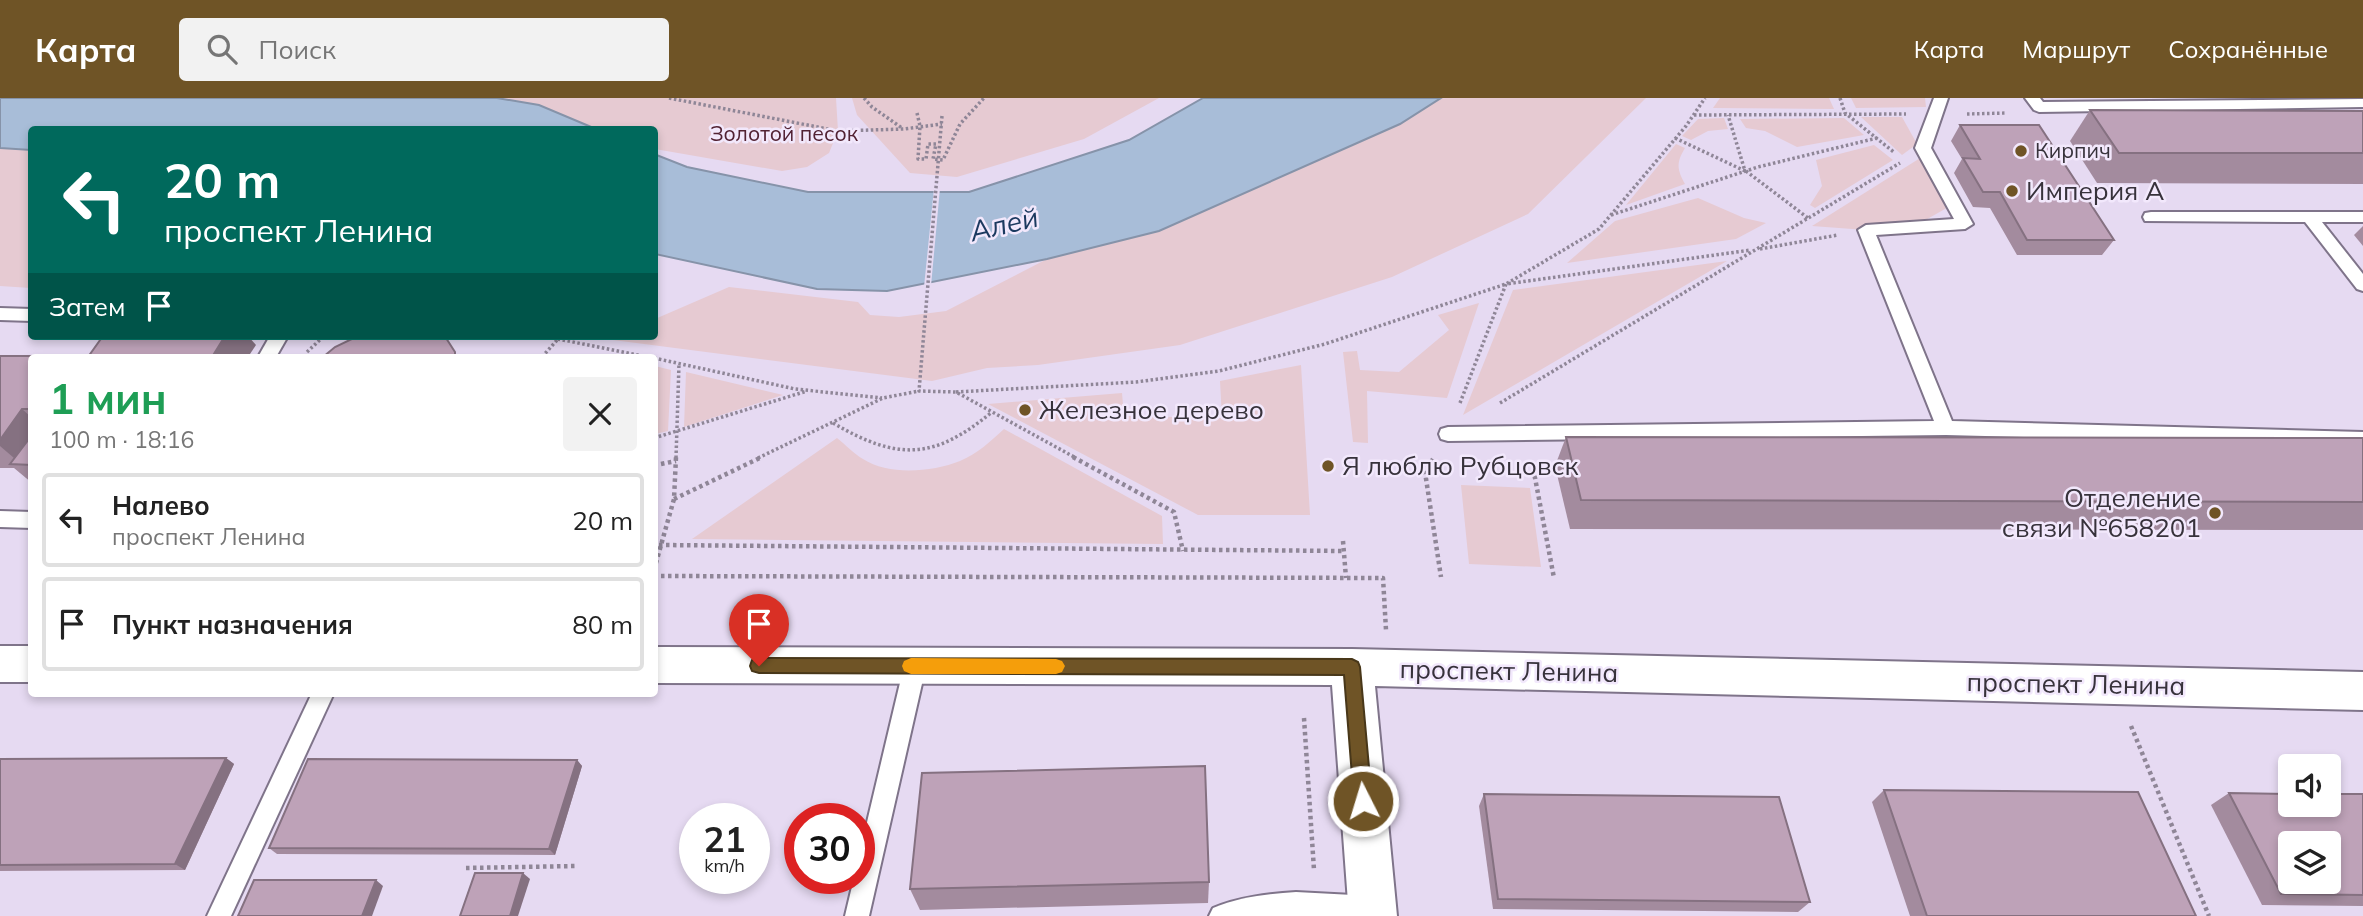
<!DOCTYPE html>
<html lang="ru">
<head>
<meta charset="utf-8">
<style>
  :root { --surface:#fff; --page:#f2f2f2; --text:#222; --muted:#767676; --line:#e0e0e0; --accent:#6f5426 }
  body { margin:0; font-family:Mulish,sans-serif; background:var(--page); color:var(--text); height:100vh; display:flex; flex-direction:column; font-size:26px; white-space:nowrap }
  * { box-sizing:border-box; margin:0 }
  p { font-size:23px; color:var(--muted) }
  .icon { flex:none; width:38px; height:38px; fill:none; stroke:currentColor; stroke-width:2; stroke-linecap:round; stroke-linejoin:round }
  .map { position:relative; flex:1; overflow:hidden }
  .sheet { position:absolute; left:28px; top:256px; width:630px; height:343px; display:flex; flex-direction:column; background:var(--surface); border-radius:7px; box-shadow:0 4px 10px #0003 }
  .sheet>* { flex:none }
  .hud { position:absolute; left:28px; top:28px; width:630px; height:214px; border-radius:7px; box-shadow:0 4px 10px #0003; background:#00695c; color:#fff; overflow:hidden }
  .fabs { position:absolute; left:2278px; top:656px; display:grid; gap:14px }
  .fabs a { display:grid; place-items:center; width:63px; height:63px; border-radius:7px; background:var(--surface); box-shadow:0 4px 10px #0003; font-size:35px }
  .speed { position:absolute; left:679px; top:705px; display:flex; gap:14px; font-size:35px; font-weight:700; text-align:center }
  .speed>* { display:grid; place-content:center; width:91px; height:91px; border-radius:50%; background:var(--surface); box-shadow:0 4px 10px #0003; line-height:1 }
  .speed small { font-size:18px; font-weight:400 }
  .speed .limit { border:10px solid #d22; background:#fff; color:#111 }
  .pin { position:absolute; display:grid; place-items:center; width:60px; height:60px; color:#fff; margin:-72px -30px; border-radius:50% 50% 50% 0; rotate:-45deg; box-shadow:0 0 7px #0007 }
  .pin .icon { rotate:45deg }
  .me { position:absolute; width:77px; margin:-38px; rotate:355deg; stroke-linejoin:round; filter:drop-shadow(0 0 5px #0008) }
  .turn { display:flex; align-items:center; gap:24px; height:147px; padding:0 21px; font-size:32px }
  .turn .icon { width:91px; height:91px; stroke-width:2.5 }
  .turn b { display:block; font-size:49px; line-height:60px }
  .then { display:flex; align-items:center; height:66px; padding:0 21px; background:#0003; gap:14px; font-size:26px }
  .round { display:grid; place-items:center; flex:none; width:74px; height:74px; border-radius:7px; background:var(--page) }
  .summary { display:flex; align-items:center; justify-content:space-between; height:119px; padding:0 21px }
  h1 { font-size:42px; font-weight:700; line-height:52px; color:#1e9e55 }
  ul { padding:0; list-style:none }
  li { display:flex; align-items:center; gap:21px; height:94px; margin:0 14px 10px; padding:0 7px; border:4px solid var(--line); border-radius:7px }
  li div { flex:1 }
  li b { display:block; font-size:26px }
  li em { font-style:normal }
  header { display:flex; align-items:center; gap:42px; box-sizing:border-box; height:98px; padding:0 35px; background:var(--accent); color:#fff }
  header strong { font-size:33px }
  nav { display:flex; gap:38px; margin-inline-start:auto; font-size:24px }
  .search { width:490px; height:63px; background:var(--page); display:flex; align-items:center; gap:18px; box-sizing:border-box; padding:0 24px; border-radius:7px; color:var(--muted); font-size:26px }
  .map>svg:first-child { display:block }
  .green { fill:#e6cad2 }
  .water { fill:#a8bdd8; stroke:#8693a9; stroke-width:2 }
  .pier { fill:#e6daf2 }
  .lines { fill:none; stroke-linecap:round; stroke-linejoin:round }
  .lane-casing { stroke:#7f748a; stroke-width:4 }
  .street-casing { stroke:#7f748a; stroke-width:4 }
  .path-far1 { stroke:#8f8697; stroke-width:3.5; stroke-dasharray:2.5 2.5; stroke-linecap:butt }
  .path { stroke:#8f8697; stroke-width:4.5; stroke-dasharray:3.5 3.5; stroke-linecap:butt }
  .lane { fill:#fff; fill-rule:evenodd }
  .street { fill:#fff; fill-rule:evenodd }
  .wall { fill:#a38b9e }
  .shaded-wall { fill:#857181 }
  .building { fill:#bea2b8; stroke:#857181; stroke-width:2; fill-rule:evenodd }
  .route { fill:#6f5426; stroke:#483719; stroke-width:2 }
  .slow { fill:#f59e0b }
  .poi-dot { fill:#6f5426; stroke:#f2e8fc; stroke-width:2.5 }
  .labels { text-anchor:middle; stroke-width:5; stroke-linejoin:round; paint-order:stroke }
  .far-park-label { font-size:21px; fill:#522233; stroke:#f2e8fc }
  .far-poi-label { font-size:21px; fill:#37323b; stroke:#f2e8fc; text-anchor:start }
  .poi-label { font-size:26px; fill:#37323b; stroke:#f2e8fc; text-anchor:start }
  .street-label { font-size:26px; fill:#37323b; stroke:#f2e8fc }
  .water-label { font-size:28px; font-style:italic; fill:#1b395f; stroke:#f2e8fc }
</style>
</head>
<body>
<header>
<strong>Карта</strong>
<div class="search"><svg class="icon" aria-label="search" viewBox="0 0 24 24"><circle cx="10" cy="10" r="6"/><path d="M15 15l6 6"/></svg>Поиск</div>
<nav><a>Карта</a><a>Маршрут</a><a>Сохранённые</a></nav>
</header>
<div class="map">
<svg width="2363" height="818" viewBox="0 0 2363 818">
  <rect width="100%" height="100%" fill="#e6daf2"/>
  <g class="green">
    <path d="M 443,0 L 836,0 L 838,33 L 829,55 L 807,69 L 782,73 L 655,51 L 654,32 L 574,31 Z"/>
    <path d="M 852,0 L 1159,0 L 1084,41 L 957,79 L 910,75 L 857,17 Z"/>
    <path d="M 1441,0 L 1646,0 L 1528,116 L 1392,179 L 1180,247 L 1038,267 L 987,270 L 932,283 L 582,238 L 654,238 L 655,221 L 729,189 L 858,204 L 870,217 L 899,219 L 946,213 L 1047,161 L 1159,133 L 1400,26 Z"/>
    <path d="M 1720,0 L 1829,0 L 1834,11 L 1713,10 Z"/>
    <path d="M 1851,0 L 1925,0 L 1926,9 L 1856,10 Z"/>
    <path d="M 1861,19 L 1902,19 L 1917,46 L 1902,57 Z"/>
    <path d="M 1724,20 L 1728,31 L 1708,33 L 1691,42 L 1682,38 L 1698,21 Z"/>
    <path d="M 1844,20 L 1864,37 L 1797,49 L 1765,33 L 1746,30 L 1740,21 Z"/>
    <path d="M 1676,46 L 1685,50 C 1676,65 1677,71 1685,86 L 1626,107 Z"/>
    <path d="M 1874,47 L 1893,62 L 1815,110 L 1810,107 L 1822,88 L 1816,62 Z"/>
    <path d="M 0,50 L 31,52 L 31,190 L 0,188 Z"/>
    <path d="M 1925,57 L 1952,107 L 1922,124 L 1866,132 L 1812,128 Z"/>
    <path d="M 1698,100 L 1744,120 L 1766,125 L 1736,141 L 1567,165 L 1615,123 Z"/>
    <path d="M 1727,163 L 1463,317 L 1513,192 Z"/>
    <path d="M 1479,205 L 1447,300 L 1367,293 L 1368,345 L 1353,344 L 1343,254 L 1357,253 L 1360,272 L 1399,274 L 1449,232 L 1438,217 Z"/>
    <path d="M 1301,267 L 1310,417 L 1198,417 L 988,306 L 1122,295 L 1124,318 L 1222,320 L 1220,283 Z"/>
    <path d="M 655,268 L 671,272 L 668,333 L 655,336 Z"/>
    <path d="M 686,274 L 783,297 L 684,329 Z"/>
    <path d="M 1004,331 L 1162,418 L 1163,446 L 692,441 L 837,340 C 846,347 854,356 863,361 C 889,378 932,374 960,363 C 977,356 991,343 1004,331 Z"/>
    <path d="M 1461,387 L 1530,390 L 1541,469 L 1469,466 Z"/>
  </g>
  <g class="water">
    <path d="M 0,0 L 497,0 L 539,7 L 596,31 L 32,32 L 31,52 L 0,50 Z"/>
    <path d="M 1203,0 L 1441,0 L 1400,26 L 1159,133 L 1047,161 L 887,193 L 817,191 L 655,156 L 654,56 L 687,69 L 808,94 L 969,94 L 1129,42 Z"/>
  </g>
  <path class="pier" d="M 934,90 L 940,90 L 931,188 L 924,189 Z"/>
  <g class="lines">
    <defs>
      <g id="lane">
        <path d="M 1934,0 L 1948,0 L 1931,50 L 1973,126 L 1965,131 L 1876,137 L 1952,323 L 2363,334 L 2363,348 L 1946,337 L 1448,343 L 1441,341 L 1439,336 L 1441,331 L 1448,329 L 1934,323 L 1858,132 L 1866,127 L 1954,121 L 1915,50 Z"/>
        <path d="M 2025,0 L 2040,0 L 2043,4 L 2360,1 L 2363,1 L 2363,9 L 2039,14 L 2034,12 Z"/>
        <path d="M 2151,114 L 2363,114 L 2363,124 L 2322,124 L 2363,176 L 2363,193 L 2357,191 L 2305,124 L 2145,123 L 2143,119 L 2145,115 Z"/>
        <path d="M 0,210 L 32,211 L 32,223 L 0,222 Z"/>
        <path d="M 270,238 L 288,238 L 276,259 L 258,259 Z"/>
        <path d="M 0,413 L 32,414 L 32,430 L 0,429 Z"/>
        <path d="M 915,559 L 922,562 L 926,568 L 869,818 L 845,818 L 854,780 L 859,780 L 859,758 L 904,568 L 908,562 Z"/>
        <path d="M 312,595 L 334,595 L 231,818 L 207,818 Z"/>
        <path d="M 1296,794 L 1372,798 L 1380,802 L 1384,810 L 1381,818 L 1209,818 L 1213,810 C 1239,799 1268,796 1296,794 Z"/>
      </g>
      <g id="street">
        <rect x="0" y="548" width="32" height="36"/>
        <path d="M 654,549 L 1352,551 L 2363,574 L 2363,612 L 1375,588 L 1397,818 L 1349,818 L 1332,587 L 654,585 Z"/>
      </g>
    </defs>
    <use href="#lane" class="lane-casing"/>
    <use href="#street" class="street-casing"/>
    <g class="path-far1">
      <path d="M 669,0 L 838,33 L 904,31 L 942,26"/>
      <path d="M 864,0 L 872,9 L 902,30"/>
      <path d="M 1840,0 L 1845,15 L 1895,55"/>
      <path d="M 917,15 L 920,28 L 918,61 L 926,61 L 928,46 L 936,46 L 933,61 L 943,62 L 960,26 L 984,0"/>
      <path d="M 1967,16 L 2007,15"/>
      <path d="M 1694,17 L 1906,16"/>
      <path d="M 942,18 L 919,293 L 956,294 L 1076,360"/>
      <path d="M 1675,40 L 1745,73 L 1728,17"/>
      <path d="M 1746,73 L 1808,120"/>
      <path d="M 1611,117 L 1758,69 L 1877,40"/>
      <path d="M 1760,151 L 1838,137"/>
      <path d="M 543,238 L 648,259"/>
      <path d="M 307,254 L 324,238"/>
      <path d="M 542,259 L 558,241"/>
      <path d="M 654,260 L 795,291 L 882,300"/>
      <path d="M 956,294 L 1136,284 L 1219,273 L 1325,246 L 1506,186 L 1599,131 L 1686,28 L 1705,0"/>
      <path d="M 1460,305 L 1506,186 L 1751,152"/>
      <path d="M 1500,305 L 1900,65"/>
      <path d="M 833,325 C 898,363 934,362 992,314"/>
      <path d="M 654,340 L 807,293"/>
      <path d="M 676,360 L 679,266"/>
      <path d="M 758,360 L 883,300 L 919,293"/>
    </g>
    <g class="path">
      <path d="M 1073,359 L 1174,414 L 1183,453"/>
      <path d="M 1433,361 L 1425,374 L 1441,479"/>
      <path d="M 1532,364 L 1554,480"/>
      <path d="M 661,366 L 676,363"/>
      <path d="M 674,401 L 762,359"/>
      <path d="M 1343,443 L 1346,480"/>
      <path d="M 659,447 L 1343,453"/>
      <path d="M 654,472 L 674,401 L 676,359"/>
      <path d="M 654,478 L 1383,480 L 1386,532"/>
      <path d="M 1304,620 L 1314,772"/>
      <path d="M 2131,628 L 2209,818"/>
      <path d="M 466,770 L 575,768"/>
    </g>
    <use href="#lane" class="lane"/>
    <use href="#street" class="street"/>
  </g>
  <g class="wall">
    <path d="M 2090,12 L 2363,13 L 2363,86 L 2097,85 L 2070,43 Z"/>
    <path d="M 1960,27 L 2114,142 L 2102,157 L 2017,157 L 1990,110 L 1973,109 L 1954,75 L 1962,61 L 1951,43 Z"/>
    <path d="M 2363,128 L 2363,148 L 2354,137 Z"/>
    <path d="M 0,258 L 67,259 L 32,259 L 32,385 L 14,370 L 0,370 Z"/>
    <path d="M 1566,339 L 2363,340 L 2363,432 L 1570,431 L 1555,368 Z"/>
    <path d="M 226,660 L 234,666 L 185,772 L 0,773 L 0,661 Z"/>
    <path d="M 577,662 L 582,668 L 555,757 L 277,756 L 269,750 Z"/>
    <path d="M 1884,692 L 2196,818 L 1910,818 L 1872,704 Z"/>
    <path d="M 2229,695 L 2363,696 L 2363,808 L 2262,807 L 2211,707 Z"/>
    <path d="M 1484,696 L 1810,804 L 1798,814 L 1493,811 L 1479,708 Z"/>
    <path d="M 1209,784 L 1208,805 L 920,812 L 910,791 Z"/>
  </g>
  <g class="shaded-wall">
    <path d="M 225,238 L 248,238 L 256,247 L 248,259 L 212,259 Z"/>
    <path d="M 22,311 L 32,320 L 32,360 L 21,366 L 0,348 L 0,342 Z"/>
    <path d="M 226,660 L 234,666 L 185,772 L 175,766 Z"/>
    <path d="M 577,662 L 582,668 L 555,757 L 549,751 Z"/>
    <path d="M 523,775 L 530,781 L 518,818 L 510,818 Z"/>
    <path d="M 376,782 L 383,788 L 372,818 L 362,818 Z"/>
  </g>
  <g class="building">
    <path d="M 2090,12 L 2363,13 L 2363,55 L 2119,55 Z"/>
    <path d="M 1960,27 L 2039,27 L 2114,142 L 2027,142 L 2000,94 L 1983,94 L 1963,60 L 1980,61 Z"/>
    <path d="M 103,238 L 225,238 L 212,259 L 88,259 Z"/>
    <path d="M 358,238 L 441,238 L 446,240 L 455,254 L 455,259 L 323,259 L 335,249 Z"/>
    <path d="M 0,258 L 66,258 L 32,259 L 32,311 L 22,311 L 0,342 Z"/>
    <path d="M 32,337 L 32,367 L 10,366 Z"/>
    <path d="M 1566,339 L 2363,340 L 2363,404 L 1581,402 Z"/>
    <path d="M 226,660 L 175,766 L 0,767 L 0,661 Z"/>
    <path d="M 308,661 L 577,662 L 549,751 L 269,750 Z"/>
    <path d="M 1205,668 L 1209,784 L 910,791 L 922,675 Z"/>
    <path d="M 1884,692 L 2138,694 L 2196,818 L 1927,818 Z"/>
    <path d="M 2229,695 L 2291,696 L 2291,707 L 2329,707 L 2329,696 L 2363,696 L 2363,797 L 2281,796 ZM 2291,746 L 2329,746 L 2329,784 L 2291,784 Z"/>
    <path d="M 1484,696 L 1779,699 L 1810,804 L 1498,801 Z"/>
    <path d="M 475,775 L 523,775 L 510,818 L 460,818 Z"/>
    <path d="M 254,782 L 376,782 L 362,818 L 238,818 Z"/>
  </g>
  <path class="route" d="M 759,560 L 1352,561 L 1358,564 L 1360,569 L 1372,703 L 1370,709 L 1363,712 L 1356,709 L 1354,703 L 1344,577 L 759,575 L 752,573 L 750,568 L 752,562 Z"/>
  <path class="slow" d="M 911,560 L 1056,561 L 1062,563 L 1065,568 L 1062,574 L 1056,576 L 911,576 L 904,573 L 902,568 L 904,563 Z"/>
  <g class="poi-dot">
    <circle cx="2021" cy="53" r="7"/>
    <circle cx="2012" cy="93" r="7"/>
    <circle cx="1025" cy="312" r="7"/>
    <circle cx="1328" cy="368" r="7"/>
    <circle cx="2215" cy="415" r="7"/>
  </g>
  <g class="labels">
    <g class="far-park-label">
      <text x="784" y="43">Золотой песок</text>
    </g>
    <g class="far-poi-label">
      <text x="2035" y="60">Кирпич</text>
    </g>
    <g class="poi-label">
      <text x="2026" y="102">Империя А</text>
      <text x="1039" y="321">Железное дерево</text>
      <text x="1342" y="377">Я люблю Рубцовск</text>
      <text x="2201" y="409" text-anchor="end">Отделение<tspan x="2201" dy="30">связи №658201</tspan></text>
    </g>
    <g class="street-label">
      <text transform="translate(1509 573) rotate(1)" y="9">проспект Ленина</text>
      <text transform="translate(2076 586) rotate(1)" y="9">проспект Ленина</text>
    </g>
    <g class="water-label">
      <text transform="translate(1004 126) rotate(-13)" y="10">Алей</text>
    </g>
  </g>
</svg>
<div class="fabs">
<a><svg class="icon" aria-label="sound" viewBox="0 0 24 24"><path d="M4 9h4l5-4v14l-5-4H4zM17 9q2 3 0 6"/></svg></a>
<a><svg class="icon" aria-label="layers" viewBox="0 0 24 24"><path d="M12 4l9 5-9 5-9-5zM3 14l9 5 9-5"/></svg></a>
</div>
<div class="speed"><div>21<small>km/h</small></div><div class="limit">30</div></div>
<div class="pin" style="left:759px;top:568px;background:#d93025"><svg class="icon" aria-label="arrive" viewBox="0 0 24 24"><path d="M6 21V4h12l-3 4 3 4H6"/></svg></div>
<svg class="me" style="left:1363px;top:703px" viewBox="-20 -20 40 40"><circle r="17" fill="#6f5426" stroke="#fff" stroke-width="3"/><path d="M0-11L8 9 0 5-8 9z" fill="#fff"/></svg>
<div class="hud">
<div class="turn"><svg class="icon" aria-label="left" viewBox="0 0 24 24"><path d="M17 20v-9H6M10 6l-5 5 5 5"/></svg><div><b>20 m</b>проспект Ленина</div></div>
<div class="then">Затем<svg class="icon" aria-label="arrive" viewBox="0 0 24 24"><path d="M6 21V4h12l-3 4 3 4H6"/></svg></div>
</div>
<section class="sheet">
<div class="summary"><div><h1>1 мин</h1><p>100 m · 18:16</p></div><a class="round"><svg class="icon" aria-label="close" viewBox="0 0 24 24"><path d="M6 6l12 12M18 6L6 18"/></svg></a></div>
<ul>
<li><svg class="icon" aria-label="left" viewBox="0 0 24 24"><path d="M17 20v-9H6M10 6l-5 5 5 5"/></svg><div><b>Налево</b><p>проспект Ленина</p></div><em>20 m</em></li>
<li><svg class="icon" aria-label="arrive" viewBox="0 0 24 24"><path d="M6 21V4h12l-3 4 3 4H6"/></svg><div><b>Пункт назначения</b></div><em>80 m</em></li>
</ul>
</section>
</div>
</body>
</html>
